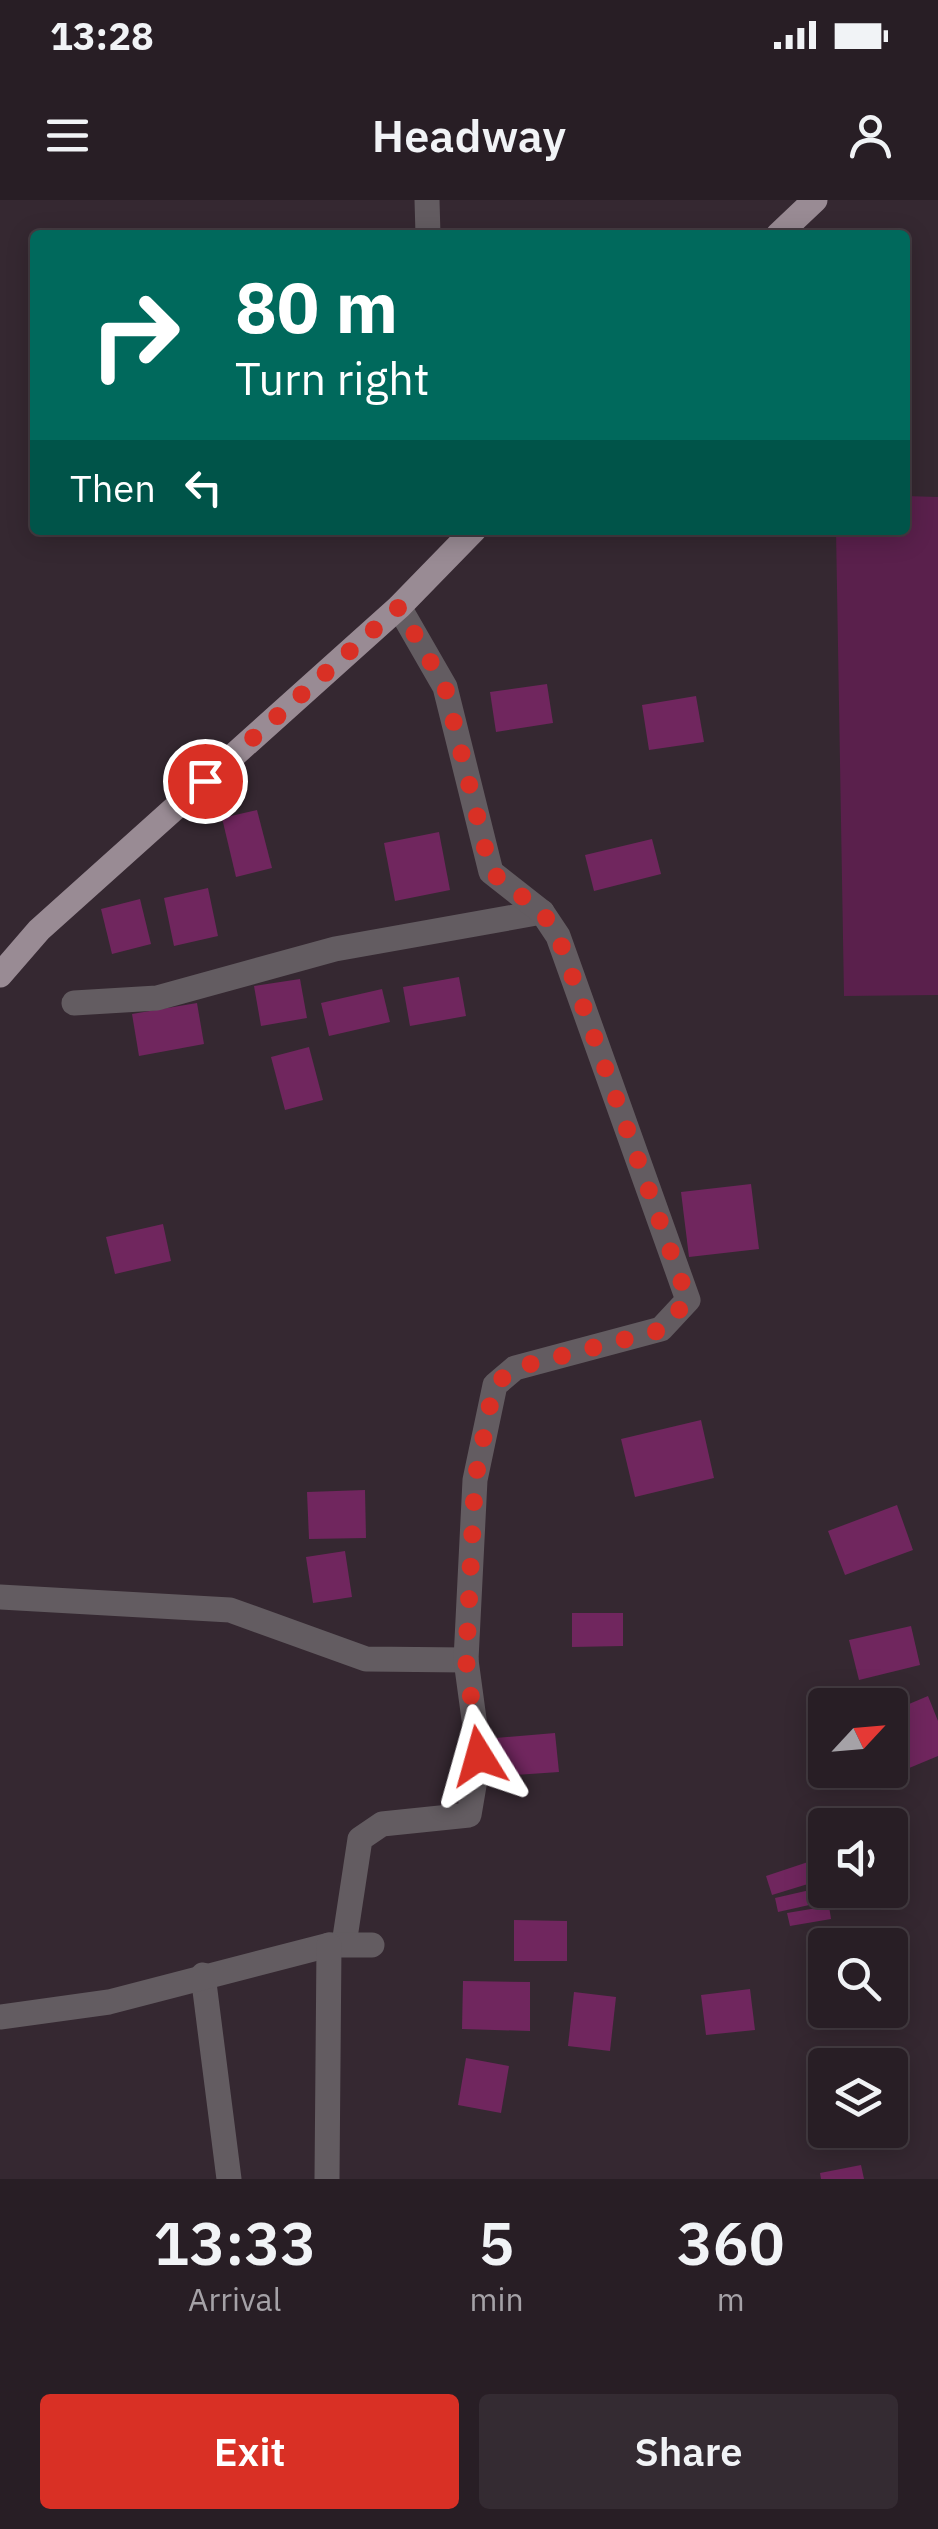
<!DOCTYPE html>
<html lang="en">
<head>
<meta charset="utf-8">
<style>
  :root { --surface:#281e25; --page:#342b32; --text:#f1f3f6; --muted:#a5a2a7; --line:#443c42; --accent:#d93025 }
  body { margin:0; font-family:"IBM Plex Sans",sans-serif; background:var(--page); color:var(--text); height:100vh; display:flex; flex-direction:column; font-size:38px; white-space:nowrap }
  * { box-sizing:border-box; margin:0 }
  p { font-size:32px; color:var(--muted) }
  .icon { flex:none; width:55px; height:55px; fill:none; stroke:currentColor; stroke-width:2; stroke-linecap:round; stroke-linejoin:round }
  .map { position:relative; height:1979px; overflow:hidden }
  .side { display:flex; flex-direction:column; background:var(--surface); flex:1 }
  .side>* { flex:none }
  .top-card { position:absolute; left:30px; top:30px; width:880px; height:305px; border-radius:10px; box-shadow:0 5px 25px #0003,0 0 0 2px var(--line); background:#00695c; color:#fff; overflow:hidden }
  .needle { width:65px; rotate:64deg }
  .tools { position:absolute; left:808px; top:1488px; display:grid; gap:20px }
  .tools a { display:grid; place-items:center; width:100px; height:100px; border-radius:10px; background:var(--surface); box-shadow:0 5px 25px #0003,0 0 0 2px var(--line); font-size:50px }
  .pin { position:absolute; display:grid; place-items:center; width:85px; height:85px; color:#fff; margin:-42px; border:5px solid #fff; border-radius:50%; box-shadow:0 2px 10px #0007 }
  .me { position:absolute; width:110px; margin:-55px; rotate:352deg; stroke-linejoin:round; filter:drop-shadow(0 0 8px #0008) }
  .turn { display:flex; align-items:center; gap:35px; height:210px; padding:0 40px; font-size:45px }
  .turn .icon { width:130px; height:130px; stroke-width:2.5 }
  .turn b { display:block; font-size:70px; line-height:85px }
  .then { display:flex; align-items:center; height:95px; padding:0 40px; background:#0003; gap:20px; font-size:38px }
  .eta { display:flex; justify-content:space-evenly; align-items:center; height:170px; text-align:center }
  .eta b { font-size:60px; font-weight:600; line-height:70px }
  .button { display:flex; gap:20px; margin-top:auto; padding:20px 40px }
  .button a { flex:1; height:115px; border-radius:10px; background:var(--accent); color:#fff; font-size:40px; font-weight:600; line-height:115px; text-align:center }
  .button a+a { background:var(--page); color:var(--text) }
  .status { display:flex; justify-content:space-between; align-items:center; height:70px; padding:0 50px; background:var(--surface); direction:ltr }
  .status svg { height:28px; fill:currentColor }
  header { display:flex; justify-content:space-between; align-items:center; height:130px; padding:0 40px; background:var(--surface); font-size:45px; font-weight:600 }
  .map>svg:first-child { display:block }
  .green { fill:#5a204c }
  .building { fill:#70265e }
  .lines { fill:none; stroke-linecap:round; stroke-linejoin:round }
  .minor { stroke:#635c61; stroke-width:25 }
  .major { stroke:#998b94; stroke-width:25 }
  .route { stroke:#d93025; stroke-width:18; stroke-dasharray:0 32.4 }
</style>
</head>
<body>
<div class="status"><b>13:28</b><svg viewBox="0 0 49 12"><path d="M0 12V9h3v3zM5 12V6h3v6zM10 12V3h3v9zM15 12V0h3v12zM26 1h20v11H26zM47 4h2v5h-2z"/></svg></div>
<header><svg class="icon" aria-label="menu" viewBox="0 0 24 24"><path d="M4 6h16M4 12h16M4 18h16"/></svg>Headway<svg class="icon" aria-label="person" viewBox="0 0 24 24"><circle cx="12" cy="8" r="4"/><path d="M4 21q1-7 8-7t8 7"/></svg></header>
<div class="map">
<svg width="938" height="1979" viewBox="0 0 938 1979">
  <rect width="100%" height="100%" fill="#352831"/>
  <path class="green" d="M 905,296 L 938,297 L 938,795 L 844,796 L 836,330 L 905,330 Z"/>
  <g class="building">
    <rect x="770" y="330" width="36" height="6"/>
    <path d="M 547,484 L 553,523 L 496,532 L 490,492 Z"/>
    <path d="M 696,496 L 704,542 L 649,550 L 642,505 Z"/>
    <path d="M 257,610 L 272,668 L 236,677 L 222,618 Z"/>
    <path d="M 439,632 L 450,690 L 395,701 L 384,643 Z"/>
    <path d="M 652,639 L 661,674 L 594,691 L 585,655 Z"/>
    <path d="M 208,688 L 218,736 L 174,746 L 164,698 Z"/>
    <path d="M 140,699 L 151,744 L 112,754 L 101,709 Z"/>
    <path d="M 459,777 L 466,816 L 410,826 L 403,787 Z"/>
    <path d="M 300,779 L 307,818 L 261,826 L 254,786 Z"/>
    <path d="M 382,789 L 390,822 L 329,836 L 321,803 Z"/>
    <path d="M 197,803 L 204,844 L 139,856 L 132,814 Z"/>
    <path d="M 309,847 L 323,900 L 285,910 L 271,857 Z"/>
    <path d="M 751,984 L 759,1049 L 689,1057 L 681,992 Z"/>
    <path d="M 163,1024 L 171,1061 L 115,1074 L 106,1037 Z"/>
    <path d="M 701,1220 L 714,1278 L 635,1297 L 621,1239 Z"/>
    <path d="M 365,1290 L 366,1338 L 309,1339 L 307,1292 Z"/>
    <path d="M 897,1305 L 913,1350 L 845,1375 L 828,1331 Z"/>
    <path d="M 345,1351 L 352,1397 L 313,1403 L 306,1357 Z"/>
    <path d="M 572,1413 L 623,1413 L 623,1446 L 572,1447 Z"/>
    <path d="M 911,1426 L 920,1465 L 859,1480 L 849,1440 Z"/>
    <path d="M 928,1496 L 938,1521 L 938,1556 L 890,1576 L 890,1512 Z"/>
    <path d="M 555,1533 L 559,1572 L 487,1577 L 484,1539 Z"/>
    <path d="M 814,1660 L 821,1680 L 772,1695 L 766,1676 Z"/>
    <path d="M 823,1687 L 827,1701 L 778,1712 L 775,1698 Z"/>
    <path d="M 829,1706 L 831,1719 L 790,1726 L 787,1713 Z"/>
    <path d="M 514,1720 L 567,1721 L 567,1761 L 514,1761 Z"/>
    <path d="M 463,1781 L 530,1782 L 530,1831 L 462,1829 Z"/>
    <path d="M 750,1789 L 755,1830 L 706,1835 L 701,1795 Z"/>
    <path d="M 574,1792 L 616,1797 L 610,1851 L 568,1846 Z"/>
    <path d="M 466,1858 L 509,1866 L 501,1913 L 458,1905 Z"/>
    <path d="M 861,1965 L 864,1979 L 821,1979 L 820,1973 Z"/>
  </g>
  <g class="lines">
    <g class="minor">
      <path d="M 427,0 L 428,35"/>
      <path d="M 74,803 L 157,798 L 335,749 L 542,712"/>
      <path d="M 0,1397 L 230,1410 L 366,1459 L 466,1460"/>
      <path d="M 344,1744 L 360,1639 L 382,1624 L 469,1615 L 479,1556 L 466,1460 L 475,1280 L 495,1185 L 515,1168 L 661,1129 L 688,1100 L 558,736 L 542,712 L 491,672 L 445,487 L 399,407"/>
      <path d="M 203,1775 L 229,1979"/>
      <path d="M 0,1817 L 109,1802 L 329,1745 L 372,1745"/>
      <path d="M 327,1979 L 329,1745"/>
    </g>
    <g class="major">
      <path d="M 778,35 L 815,0"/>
      <path d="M 0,775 L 39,730 L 399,407 L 474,330"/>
    </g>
  </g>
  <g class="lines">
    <path class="route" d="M 205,581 L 399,407 L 445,487 L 491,672 L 542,712 L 558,736 L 688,1100 L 661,1130 L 515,1168 L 494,1185 L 475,1280 L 466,1460 L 479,1556"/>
  </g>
</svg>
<div class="tools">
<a><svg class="needle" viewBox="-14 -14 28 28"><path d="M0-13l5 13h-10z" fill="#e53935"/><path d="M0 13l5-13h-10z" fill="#a5a2a7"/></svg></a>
<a><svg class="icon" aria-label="sound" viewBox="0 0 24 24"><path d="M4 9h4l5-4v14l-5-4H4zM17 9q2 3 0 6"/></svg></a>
<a><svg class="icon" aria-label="search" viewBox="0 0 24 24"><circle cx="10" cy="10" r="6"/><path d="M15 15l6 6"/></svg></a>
<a><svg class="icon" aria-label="layers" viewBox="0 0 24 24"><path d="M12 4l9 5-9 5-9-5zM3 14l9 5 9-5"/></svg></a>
</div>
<div class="pin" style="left:205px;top:581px;background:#d93025"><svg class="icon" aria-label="arrive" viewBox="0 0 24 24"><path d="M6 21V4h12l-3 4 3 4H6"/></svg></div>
<svg class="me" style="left:479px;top:1556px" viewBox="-20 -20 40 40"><path d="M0-17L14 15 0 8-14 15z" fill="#d93025" stroke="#fff" stroke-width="4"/></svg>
<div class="top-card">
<div class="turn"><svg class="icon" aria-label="right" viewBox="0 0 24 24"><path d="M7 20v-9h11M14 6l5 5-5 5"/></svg><div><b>80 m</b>Turn right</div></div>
<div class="then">Then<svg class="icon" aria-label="left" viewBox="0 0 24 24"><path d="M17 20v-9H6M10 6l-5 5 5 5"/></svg></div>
</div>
</div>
<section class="side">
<div class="eta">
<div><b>13:33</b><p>Arrival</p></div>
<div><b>5</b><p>min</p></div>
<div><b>360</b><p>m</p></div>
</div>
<div class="button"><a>Exit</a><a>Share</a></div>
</section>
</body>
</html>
